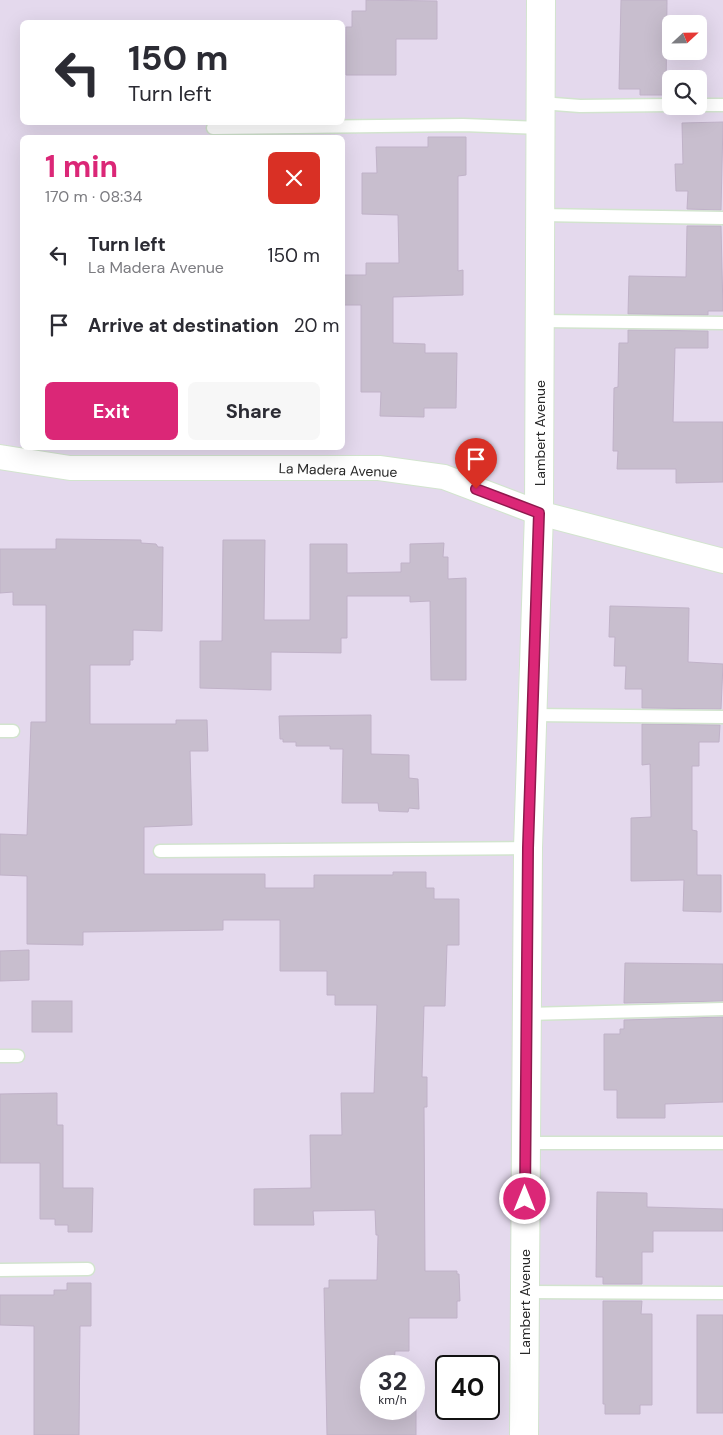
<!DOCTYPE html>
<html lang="en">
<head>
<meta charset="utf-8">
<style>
  :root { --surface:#fff; --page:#f7f7f7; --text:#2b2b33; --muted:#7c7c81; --accent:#db2777 }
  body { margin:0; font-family:"DM Sans",sans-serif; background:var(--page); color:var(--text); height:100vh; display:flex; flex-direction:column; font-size:19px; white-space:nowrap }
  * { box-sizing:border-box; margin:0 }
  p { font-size:16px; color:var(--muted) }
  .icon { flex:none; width:28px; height:28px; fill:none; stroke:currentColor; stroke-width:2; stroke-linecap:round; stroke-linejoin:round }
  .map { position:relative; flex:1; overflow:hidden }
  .drawer { position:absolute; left:20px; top:135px; width:325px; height:315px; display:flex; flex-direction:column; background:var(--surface); border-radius:8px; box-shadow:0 5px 20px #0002 }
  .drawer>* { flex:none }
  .hud { position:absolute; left:20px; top:20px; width:325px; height:105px; border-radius:8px; box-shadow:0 5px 20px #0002; background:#fff; color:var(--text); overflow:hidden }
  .needle { width:32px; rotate:68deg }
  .buttons { position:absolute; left:662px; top:15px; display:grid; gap:10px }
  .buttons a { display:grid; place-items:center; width:45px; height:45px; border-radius:8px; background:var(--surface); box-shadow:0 5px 20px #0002; font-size:25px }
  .speed { position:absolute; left:360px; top:1355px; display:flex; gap:10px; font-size:25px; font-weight:700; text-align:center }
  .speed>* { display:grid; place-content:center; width:65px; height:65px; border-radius:50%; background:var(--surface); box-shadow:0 5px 20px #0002; line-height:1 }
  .speed small { font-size:12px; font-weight:400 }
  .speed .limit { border:2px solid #111; border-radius:8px; background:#fff; color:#111 }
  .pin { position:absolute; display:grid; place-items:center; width:42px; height:42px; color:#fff; margin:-51px -21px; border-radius:50% 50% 50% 0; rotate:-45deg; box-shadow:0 0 5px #0007 }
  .pin .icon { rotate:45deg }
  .me { position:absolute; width:55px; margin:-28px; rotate:0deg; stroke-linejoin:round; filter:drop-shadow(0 0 4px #0008) }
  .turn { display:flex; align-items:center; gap:18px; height:105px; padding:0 25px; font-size:22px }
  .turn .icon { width:65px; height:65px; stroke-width:2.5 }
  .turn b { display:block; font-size:35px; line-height:42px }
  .round { display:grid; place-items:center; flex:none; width:52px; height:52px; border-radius:8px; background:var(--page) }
  .head { display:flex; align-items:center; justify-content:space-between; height:85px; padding:0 25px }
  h1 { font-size:30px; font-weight:700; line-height:38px; color:var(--accent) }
  .action { display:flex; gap:10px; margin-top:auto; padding:10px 25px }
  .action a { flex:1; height:58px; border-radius:8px; background:var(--accent); color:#fff; font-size:20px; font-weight:700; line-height:58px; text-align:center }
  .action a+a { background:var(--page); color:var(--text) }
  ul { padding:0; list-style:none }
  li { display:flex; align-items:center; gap:15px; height:70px; padding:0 25px }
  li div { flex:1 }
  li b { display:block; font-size:19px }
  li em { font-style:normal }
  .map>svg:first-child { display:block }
  .building { fill:#c8bece; stroke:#c0b2c8 }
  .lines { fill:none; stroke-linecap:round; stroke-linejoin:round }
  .lane-casing { stroke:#d2e4ce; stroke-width:15 }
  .street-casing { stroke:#d2e4ce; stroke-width:26 }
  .secondary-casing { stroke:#d2e4ce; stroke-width:30 }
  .lane { stroke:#fff; stroke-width:12 }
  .street { stroke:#fff; stroke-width:24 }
  .secondary { stroke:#fff; stroke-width:28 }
  .route-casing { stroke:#8e194d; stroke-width:12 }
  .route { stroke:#db2777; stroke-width:9 }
  .labels { text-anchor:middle; stroke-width:4; stroke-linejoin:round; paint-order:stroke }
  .street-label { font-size:14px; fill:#292929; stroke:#fff }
</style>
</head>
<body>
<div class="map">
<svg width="723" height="1435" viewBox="0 0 723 1435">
  <rect width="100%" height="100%" fill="#e4d9ed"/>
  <g class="building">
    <path d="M 366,0 L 437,1 L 437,39 L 396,39 L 396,75 L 346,75 L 346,27 L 352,27 L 352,11 L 366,11 Z"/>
    <path d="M 621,0 L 667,0 L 666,95 L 640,95 L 640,89 L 619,89 Z"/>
    <path d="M 723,122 L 721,210 L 687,209 L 688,191 L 676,191 L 675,164 L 683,164 L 682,123 Z"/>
    <path d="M 428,137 L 466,137 L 466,175 L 458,176 L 458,271 L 463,270 L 463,295 L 393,297 L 393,343 L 425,344 L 425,353 L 457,353 L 456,408 L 424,408 L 424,417 L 380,416 L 381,392 L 361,392 L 361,305 L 342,305 L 342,275 L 366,275 L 366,263 L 399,263 L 398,215 L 362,214 L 362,173 L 377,173 L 376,147 L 428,147 Z"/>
    <path d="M 687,226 L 721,226 L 723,311 L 708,311 L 708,315 L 628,314 L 629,276 L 686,277 Z"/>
    <path d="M 628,330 L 708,331 L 708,348 L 675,348 L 673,422 L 723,422 L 723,482 L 676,483 L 676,469 L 617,469 L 618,451 L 613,451 L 614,388 L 618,387 L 619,343 L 628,343 Z"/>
    <path d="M 56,539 L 141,540 L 141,543 L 156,544 L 158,547 L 163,547 L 162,631 L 133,630 L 133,660 L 130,660 L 130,665 L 90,665 L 90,724 L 176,724 L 176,720 L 207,720 L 208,751 L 190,751 L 192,825 L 144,827 L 144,874 L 265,874 L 265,888 L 314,888 L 314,875 L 393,875 L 393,872 L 426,872 L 426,888 L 434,888 L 434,899 L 459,899 L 459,945 L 447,945 L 445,1006 L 424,1006 L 422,1077 L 427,1077 L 427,1107 L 424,1107 L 425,1271 L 457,1271 L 457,1274 L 459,1274 L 460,1301 L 457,1301 L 457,1318 L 409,1318 L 409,1351 L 395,1351 L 394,1366 L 371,1366 L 371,1409 L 416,1408 L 416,1435 L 327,1435 L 324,1288 L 329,1288 L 329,1280 L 377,1280 L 378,1235 L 376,1235 L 375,1210 L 313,1211 L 314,1225 L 254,1225 L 254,1189 L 311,1188 L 310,1135 L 342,1135 L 341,1093 L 374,1093 L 377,1005 L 335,1005 L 335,995 L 327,995 L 327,971 L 280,971 L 280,920 L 223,920 L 223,930 L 83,932 L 83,945 L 27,944 L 27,876 L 0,875 L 0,834 L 27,835 L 31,722 L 46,722 L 46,605 L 13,605 L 13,592 L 0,593 L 0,549 L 56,549 Z"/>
    <path d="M 223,540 L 265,540 L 264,620 L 310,620 L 310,544 L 347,544 L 347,573 L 401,572 L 401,563 L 410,563 L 410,544 L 444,543 L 443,557 L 448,557 L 448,579 L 466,578 L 466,680 L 431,680 L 430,601 L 410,602 L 410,596 L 347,596 L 347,638 L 341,638 L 341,653 L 271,652 L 271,690 L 200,688 L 200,641 L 222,641 Z"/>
    <path d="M 610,606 L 689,608 L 688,662 L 723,664 L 721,709 L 642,708 L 642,689 L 625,689 L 626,666 L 614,666 L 615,637 L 609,637 Z"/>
    <path d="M 371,715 L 371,754 L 409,755 L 409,778 L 418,779 L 419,809 L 409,808 L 408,812 L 379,811 L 378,803 L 342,803 L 343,749 L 330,749 L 330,746 L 296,746 L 296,742 L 283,742 L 283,739 L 280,739 L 279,716 Z"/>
    <path d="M 642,724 L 720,725 L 719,742 L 699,742 L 699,766 L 692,766 L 692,830 L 697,831 L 697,875 L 721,875 L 721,912 L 683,911 L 684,880 L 631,881 L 631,818 L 651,817 L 650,764 L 642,765 Z"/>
    <path d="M 29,950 L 29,980 L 0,981 L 0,951 Z"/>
    <path d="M 625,963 L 723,964 L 723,1001 L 624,1003 Z"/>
    <rect x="32" y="1001" width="40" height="31"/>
    <path d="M 723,1017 L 723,1102 L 665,1104 L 665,1118 L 617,1118 L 617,1090 L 604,1090 L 604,1034 L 620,1034 L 620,1029 L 624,1029 L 624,1020 Z"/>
    <path d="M 57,1093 L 57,1125 L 63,1125 L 63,1188 L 93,1188 L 92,1232 L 68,1232 L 68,1225 L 55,1225 L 55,1219 L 40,1219 L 40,1163 L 0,1163 L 0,1094 Z"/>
    <path d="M 597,1192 L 647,1193 L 647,1207 L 723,1209 L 723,1231 L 653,1231 L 653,1252 L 642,1252 L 642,1284 L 603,1284 L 603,1277 L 596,1277 Z"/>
    <path d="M 67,1283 L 91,1283 L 91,1326 L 80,1326 L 79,1435 L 34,1435 L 34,1326 L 0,1325 L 0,1295 L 54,1295 L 54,1290 L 67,1290 Z"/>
    <path d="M 603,1301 L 642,1301 L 641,1314 L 652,1314 L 652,1405 L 640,1405 L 640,1414 L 605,1414 L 605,1404 L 603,1404 Z"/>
    <rect x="697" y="1315" width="26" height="98"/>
  </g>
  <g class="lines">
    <defs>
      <g id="lane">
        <path d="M 541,103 L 580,106 L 671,105"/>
        <path d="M 699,105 L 723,105"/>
        <path d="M 213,128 L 463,125 L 541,128"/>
        <path d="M 540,215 L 723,218"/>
        <path d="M 540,321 L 723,323"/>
        <path d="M 532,715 L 723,717"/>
        <path d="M 0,731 L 13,731"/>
        <path d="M 160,851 L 528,848"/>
        <path d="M 527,1014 L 723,1009"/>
        <path d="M 0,1056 L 18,1056"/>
        <path d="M 526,1143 L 723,1143"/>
        <path d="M 0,1270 L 88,1269"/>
        <path d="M 525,1292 L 723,1293"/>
      </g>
      <path id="street" d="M 0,457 L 70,468 L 379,468 L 444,477 L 539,513 L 723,561"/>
      <path id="secondary" d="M 524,1435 L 528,848 L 539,513 L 541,0"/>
    </defs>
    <use href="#lane" class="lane-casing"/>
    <use href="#street" class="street-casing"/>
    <use href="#secondary" class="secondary-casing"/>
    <use href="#lane" class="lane"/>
    <use href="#street" class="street"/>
    <use href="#secondary" class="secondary"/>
  </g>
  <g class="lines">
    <defs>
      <path id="route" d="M 476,489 L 539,513 L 528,848 L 525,1199"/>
    </defs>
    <use href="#route" class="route-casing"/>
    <use href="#route" class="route"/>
  </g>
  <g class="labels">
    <g class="street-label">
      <text transform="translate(540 433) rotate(-90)" y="5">Lambert Avenue</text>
      <text transform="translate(338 470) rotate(2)" y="5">La Madera Avenue</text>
      <text transform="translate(525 1302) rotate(-90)" y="5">Lambert Avenue</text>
    </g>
  </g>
</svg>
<div class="buttons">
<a><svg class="needle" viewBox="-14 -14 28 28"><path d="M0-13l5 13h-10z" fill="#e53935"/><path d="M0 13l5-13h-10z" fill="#7c7c81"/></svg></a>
<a><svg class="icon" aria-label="search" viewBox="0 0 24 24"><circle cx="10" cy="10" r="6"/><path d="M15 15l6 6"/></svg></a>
</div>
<div class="speed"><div>32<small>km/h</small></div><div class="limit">40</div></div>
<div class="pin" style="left:476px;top:489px;background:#d93025"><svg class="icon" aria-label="arrive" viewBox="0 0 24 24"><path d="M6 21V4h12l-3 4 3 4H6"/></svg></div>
<svg class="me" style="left:525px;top:1199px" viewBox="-20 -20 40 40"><circle r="17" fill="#db2777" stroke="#fff" stroke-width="3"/><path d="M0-11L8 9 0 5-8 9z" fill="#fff"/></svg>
<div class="hud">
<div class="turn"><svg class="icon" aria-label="left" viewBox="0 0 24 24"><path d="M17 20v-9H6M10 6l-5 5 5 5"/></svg><div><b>150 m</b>Turn left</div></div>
</div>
<section class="drawer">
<div class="head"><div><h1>1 min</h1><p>170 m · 08:34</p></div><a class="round" style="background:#d93025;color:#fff"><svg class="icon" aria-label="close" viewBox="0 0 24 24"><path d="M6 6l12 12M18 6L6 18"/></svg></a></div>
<ul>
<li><svg class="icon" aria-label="left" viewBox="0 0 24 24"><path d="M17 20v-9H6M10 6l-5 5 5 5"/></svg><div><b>Turn left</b><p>La Madera Avenue</p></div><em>150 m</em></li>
<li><svg class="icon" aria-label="arrive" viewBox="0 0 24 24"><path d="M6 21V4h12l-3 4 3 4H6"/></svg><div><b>Arrive at destination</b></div><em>20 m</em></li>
</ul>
<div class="action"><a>Exit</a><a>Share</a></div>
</section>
</div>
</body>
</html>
